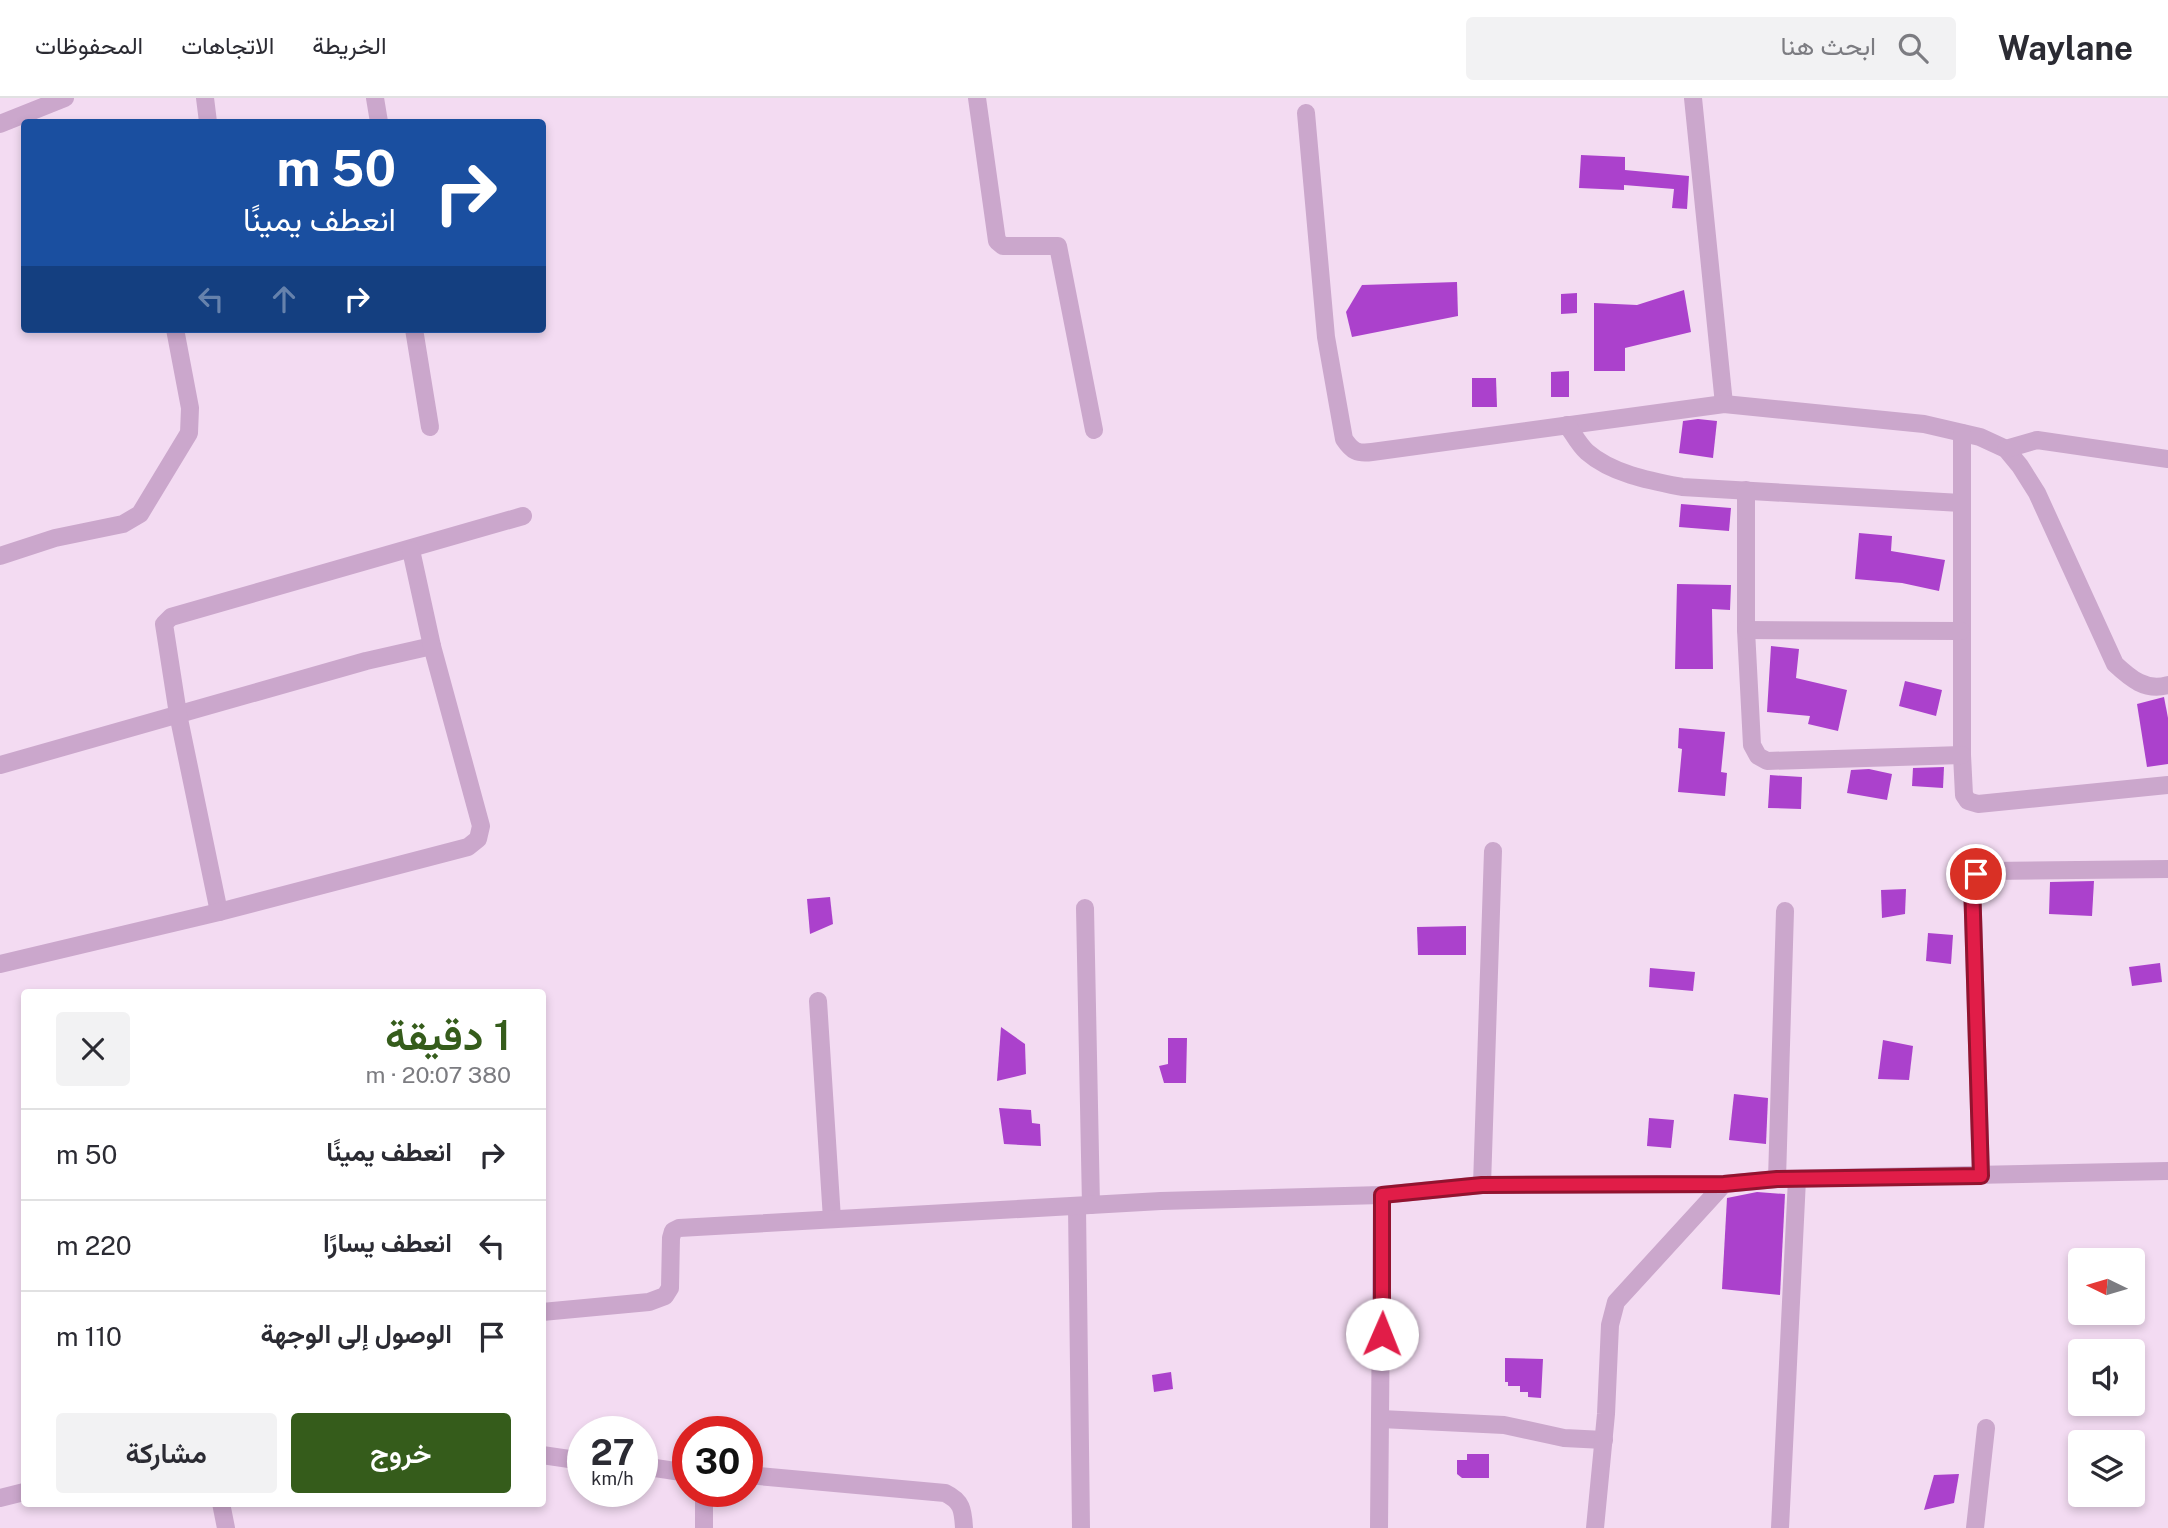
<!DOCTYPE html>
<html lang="ar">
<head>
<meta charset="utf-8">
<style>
  :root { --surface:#fff; --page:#f2f2f3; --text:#2b2b33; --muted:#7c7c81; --line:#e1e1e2; --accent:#355c1b }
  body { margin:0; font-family:"Public Sans",Vazirmatn,sans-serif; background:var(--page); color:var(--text); direction:rtl; height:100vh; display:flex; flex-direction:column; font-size:26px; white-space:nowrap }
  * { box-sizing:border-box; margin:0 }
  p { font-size:23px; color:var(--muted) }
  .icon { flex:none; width:38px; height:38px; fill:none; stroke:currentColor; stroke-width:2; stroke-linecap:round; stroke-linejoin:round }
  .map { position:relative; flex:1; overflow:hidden; direction:ltr }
  .panel { position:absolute; left:21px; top:891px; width:525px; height:518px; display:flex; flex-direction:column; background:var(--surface); border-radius:7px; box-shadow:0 4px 10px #0003; direction:rtl }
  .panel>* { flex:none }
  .banner { position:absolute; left:21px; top:21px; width:525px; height:214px; border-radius:7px; box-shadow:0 4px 10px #0003; direction:rtl; background:#1a4fa0; color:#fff; overflow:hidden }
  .needle { width:46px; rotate:275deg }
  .controls { position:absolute; left:2068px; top:1150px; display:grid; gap:14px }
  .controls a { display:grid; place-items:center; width:77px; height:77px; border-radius:7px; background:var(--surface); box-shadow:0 4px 10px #0003; font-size:35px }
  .speed { position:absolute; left:567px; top:1318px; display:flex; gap:14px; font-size:35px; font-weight:700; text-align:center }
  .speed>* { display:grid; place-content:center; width:91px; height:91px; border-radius:50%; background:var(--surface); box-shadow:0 4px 10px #0003; line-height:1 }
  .speed small { font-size:18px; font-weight:400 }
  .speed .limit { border:10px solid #d22; background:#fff; color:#111 }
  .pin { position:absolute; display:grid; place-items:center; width:60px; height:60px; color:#fff; margin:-30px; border:4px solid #fff; border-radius:50%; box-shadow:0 2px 7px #0007 }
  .me { position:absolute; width:77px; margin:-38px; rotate:1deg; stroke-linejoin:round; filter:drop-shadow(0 0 5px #0008) }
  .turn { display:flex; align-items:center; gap:24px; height:147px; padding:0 35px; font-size:32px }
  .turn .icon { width:91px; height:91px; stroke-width:2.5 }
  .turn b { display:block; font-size:49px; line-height:60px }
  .lanes { display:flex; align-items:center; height:66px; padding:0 35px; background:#0003; justify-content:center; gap:35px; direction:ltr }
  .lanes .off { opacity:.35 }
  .round { display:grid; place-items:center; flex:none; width:74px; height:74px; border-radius:7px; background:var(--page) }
  .headline { display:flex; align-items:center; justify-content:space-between; height:119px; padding:0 35px }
  h1 { font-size:42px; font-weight:600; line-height:52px; color:var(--accent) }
  .cta { display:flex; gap:14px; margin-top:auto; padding:14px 35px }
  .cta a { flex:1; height:80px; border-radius:7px; background:var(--accent); color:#fff; font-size:28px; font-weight:600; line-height:80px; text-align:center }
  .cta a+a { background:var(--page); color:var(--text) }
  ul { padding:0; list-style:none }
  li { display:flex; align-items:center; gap:21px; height:91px; padding:0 35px; border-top:2px solid var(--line) }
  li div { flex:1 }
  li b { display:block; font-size:26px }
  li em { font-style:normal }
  header { display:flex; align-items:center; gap:42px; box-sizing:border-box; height:98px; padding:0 35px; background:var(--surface); border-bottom:2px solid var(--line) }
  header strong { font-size:33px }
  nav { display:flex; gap:38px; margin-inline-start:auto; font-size:24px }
  .search { width:490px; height:63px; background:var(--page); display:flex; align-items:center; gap:18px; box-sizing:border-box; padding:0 24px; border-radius:7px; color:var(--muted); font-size:26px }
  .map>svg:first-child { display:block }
  .building { fill:#ab41cc }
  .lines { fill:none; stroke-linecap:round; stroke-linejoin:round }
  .minor { stroke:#cba7cc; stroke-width:18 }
  .route-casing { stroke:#92132f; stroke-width:18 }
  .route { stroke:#e11d48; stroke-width:12 }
</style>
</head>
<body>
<header>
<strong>Waylane</strong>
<div class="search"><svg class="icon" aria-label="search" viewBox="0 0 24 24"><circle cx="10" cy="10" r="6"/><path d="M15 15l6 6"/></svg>ابحث هنا</div>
<nav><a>الخريطة</a><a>الاتجاهات</a><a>المحفوظات</a></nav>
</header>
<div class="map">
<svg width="2168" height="1430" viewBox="0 0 2168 1430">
  <rect width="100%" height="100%" fill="#f3dbf2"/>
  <g class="building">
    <path d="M 1581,57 L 1625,59 L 1625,72 L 1689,78 L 1687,111 L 1672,110 L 1674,91 L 1624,87 L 1624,92 L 1579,90 Z"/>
    <path d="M 1457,184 L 1458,218 L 1352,239 L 1346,214 L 1362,187 Z"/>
    <path d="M 1684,192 L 1691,234 L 1625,250 L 1625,273 L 1594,273 L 1594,205 L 1637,207 Z"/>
    <path d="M 1577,195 L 1577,215 L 1561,216 L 1561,196 Z"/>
    <path d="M 1569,273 L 1569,299 L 1551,299 L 1551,274 Z"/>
    <path d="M 1472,280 L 1496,280 L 1497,309 L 1472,309 Z"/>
    <path d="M 1698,321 L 1717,323 L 1713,360 L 1679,355 L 1683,323 Z"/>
    <path d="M 1681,406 L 1731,410 L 1729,433 L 1679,429 Z"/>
    <path d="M 1859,435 L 1892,438 L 1891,453 L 1945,462 L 1939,493 L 1902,485 L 1855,481 Z"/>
    <path d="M 1677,486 L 1731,487 L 1730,512 L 1712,511 L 1713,571 L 1675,571 Z"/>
    <path d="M 1771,548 L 1799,551 L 1796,580 L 1847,592 L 1838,633 L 1808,626 L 1810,618 L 1767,614 Z"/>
    <path d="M 1905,583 L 1942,592 L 1936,618 L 1899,608 Z"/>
    <path d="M 2164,599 L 2168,620 L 2168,666 L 2147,669 L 2137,606 Z"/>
    <path d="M 1679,630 L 1725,634 L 1721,674 L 1727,675 L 1725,698 L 1678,694 L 1682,651 L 1678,650 Z"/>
    <path d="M 1944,669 L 1943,690 L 1912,688 L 1913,670 Z"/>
    <path d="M 1869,671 L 1892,676 L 1887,702 L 1847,695 L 1851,672 Z"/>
    <path d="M 1770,677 L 1802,679 L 1801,711 L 1768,710 Z"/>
    <path d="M 2094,783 L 2092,818 L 2049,816 L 2050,784 Z"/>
    <path d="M 1906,791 L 1905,816 L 1882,820 L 1881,792 Z"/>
    <path d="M 830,799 L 833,826 L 810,836 L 807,801 Z"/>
    <path d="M 1466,828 L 1466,857 L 1418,857 L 1417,829 Z"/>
    <path d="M 1928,835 L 1953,837 L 1951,866 L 1926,863 Z"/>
    <path d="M 2160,865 L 2162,884 L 2132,888 L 2129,869 Z"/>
    <path d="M 1650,870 L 1695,874 L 1693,893 L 1649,889 Z"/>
    <path d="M 1001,929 L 1025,946 L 1026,976 L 997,983 Z"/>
    <path d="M 1168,940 L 1187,940 L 1186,985 L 1164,985 L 1159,968 L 1168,966 Z"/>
    <path d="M 1883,942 L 1913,948 L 1909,982 L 1878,981 Z"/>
    <path d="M 1734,996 L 1768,1000 L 1766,1046 L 1729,1042 Z"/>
    <path d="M 999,1010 L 1031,1012 L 1032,1025 L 1040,1026 L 1041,1048 L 1004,1046 Z"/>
    <path d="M 1649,1020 L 1674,1022 L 1671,1050 L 1647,1048 Z"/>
    <path d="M 1757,1094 L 1785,1096 L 1780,1197 L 1722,1191 L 1727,1100 Z"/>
    <path d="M 1505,1260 L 1543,1261 L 1541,1300 L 1528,1299 L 1528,1294 L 1520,1294 L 1520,1288 L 1508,1288 L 1508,1284 L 1505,1284 Z"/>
    <path d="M 1171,1274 L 1173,1291 L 1154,1294 L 1152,1277 Z"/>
    <path d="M 1467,1356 L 1489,1356 L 1489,1380 L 1462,1380 L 1457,1376 L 1457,1362 L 1467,1362 Z"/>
    <path d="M 1959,1376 L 1954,1405 L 1924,1412 L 1934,1377 Z"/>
  </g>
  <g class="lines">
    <g class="minor">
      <path d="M 205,0 L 208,24"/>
      <path d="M 375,0 L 379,24"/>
      <path d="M 977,0 L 997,143 L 1003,148 L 1058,148 L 1094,332"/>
      <path d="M 1693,0 L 1724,306"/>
      <path d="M 1306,15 L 1326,239 L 1344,341 C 1352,353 1357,356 1372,354 L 1724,306 L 1924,326 L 1980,339 L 2006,351 L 2020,368 L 2037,395 L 2115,566 C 2130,580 2146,594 2168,587"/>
      <path d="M 0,26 L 65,0"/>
      <path d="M 414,231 L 430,329"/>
      <path d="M 1567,327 C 1573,335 1579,347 1587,354 C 1612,376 1651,383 1682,389 L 1961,405"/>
      <path d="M 1962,335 L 1962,657 L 1964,697 L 1968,703 L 1978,706 L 2168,687"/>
      <path d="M 2006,351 L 2037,342 L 2168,361"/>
      <path d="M 1746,392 L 1746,532 L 1752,647 L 1758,658 L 1767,663 L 1962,657"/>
      <path d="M 0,458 L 55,440 L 123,426 L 140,416 L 189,335 L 190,310 L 175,231"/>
      <path d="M 1746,532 L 1961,533"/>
      <path d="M 0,667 L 366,563 L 432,548"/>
      <path d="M 1085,810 L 1091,1107"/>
      <path d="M 219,814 L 178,616 L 164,526 L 171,519 L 523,418"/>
      <path d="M 0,866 L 219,814 L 468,749 L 478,741 L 481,728 L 432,548 L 411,452"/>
      <path d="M 818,903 L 832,1121"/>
      <path d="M 1981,1078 L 1972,784 L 1976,776 L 1987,773 L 2168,771"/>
      <path d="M 1777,1081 L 1785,813"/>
      <path d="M 1482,1087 L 1493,753"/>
      <path d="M 1077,1108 L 1081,1430"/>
      <path d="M 542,1214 L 649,1204 L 665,1198 L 670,1190 L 671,1140 L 673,1133 L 679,1130 L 1161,1103 L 1382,1097 L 1482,1087 L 1724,1086 L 1777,1081 L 2168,1073"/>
      <path d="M 1381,1321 L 1504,1327 L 1564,1340 L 1604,1342"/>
      <path d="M 542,1357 L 583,1363"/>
      <path d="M 642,1368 L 688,1375"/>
      <path d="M 747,1377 L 945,1395 C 962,1403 963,1412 964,1430"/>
      <path d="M 0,1400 L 24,1394"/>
      <path d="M 221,1405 L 226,1430"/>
      <path d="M 704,1430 L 704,1393"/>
      <path d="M 1379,1430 L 1382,1097"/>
      <path d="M 1595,1430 L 1606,1316 L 1610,1227 L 1616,1204 L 1724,1086"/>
      <path d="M 1780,1430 L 1797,1081"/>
      <path d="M 1975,1430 L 1986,1330"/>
    </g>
  </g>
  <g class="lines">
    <defs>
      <path id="route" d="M 1382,1236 L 1382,1097 L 1482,1087 L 1724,1086 L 1777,1081 L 1981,1078 L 1972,784 L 1976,776"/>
    </defs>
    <use href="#route" class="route-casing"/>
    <use href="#route" class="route"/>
  </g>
</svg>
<div class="controls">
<a><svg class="needle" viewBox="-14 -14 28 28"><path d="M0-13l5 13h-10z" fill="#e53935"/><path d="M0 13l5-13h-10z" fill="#7c7c81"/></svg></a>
<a><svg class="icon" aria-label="sound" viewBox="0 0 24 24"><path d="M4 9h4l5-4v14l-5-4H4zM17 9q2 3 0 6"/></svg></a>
<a><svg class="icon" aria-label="layers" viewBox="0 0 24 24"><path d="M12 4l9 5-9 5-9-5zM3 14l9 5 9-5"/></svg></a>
</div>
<div class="speed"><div>27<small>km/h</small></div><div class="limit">30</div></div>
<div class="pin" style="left:1976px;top:776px;background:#d93025"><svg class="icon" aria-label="arrive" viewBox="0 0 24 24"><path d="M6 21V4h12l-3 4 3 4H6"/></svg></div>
<svg class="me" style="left:1382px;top:1236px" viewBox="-20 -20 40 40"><circle r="19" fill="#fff"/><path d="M0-13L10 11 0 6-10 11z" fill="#e11d48"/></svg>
<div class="banner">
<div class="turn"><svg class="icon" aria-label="right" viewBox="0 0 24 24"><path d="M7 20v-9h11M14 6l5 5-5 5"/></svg><div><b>50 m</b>انعطف يمينًا</div></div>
<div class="lanes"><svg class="icon off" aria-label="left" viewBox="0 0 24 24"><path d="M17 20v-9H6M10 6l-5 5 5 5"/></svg><svg class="icon off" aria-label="ahead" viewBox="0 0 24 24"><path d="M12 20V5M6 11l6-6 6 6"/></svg><svg class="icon" aria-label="right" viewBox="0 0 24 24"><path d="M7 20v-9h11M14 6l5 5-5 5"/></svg></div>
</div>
<section class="panel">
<div class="headline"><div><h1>1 دقيقة</h1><p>380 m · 20:07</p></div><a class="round"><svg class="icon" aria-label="close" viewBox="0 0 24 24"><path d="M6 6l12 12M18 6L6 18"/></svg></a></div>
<ul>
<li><svg class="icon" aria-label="right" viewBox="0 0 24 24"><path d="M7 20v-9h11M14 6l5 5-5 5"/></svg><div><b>انعطف يمينًا</b></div><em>50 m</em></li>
<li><svg class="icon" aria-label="left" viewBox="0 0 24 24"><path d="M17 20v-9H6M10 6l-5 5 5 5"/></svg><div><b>انعطف يسارًا</b></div><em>220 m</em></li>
<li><svg class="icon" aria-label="arrive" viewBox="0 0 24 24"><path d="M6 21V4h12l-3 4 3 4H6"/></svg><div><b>الوصول إلى الوجهة</b></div><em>110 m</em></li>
</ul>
<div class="cta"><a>خروج</a><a>مشاركة</a></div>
</section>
</div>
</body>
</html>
